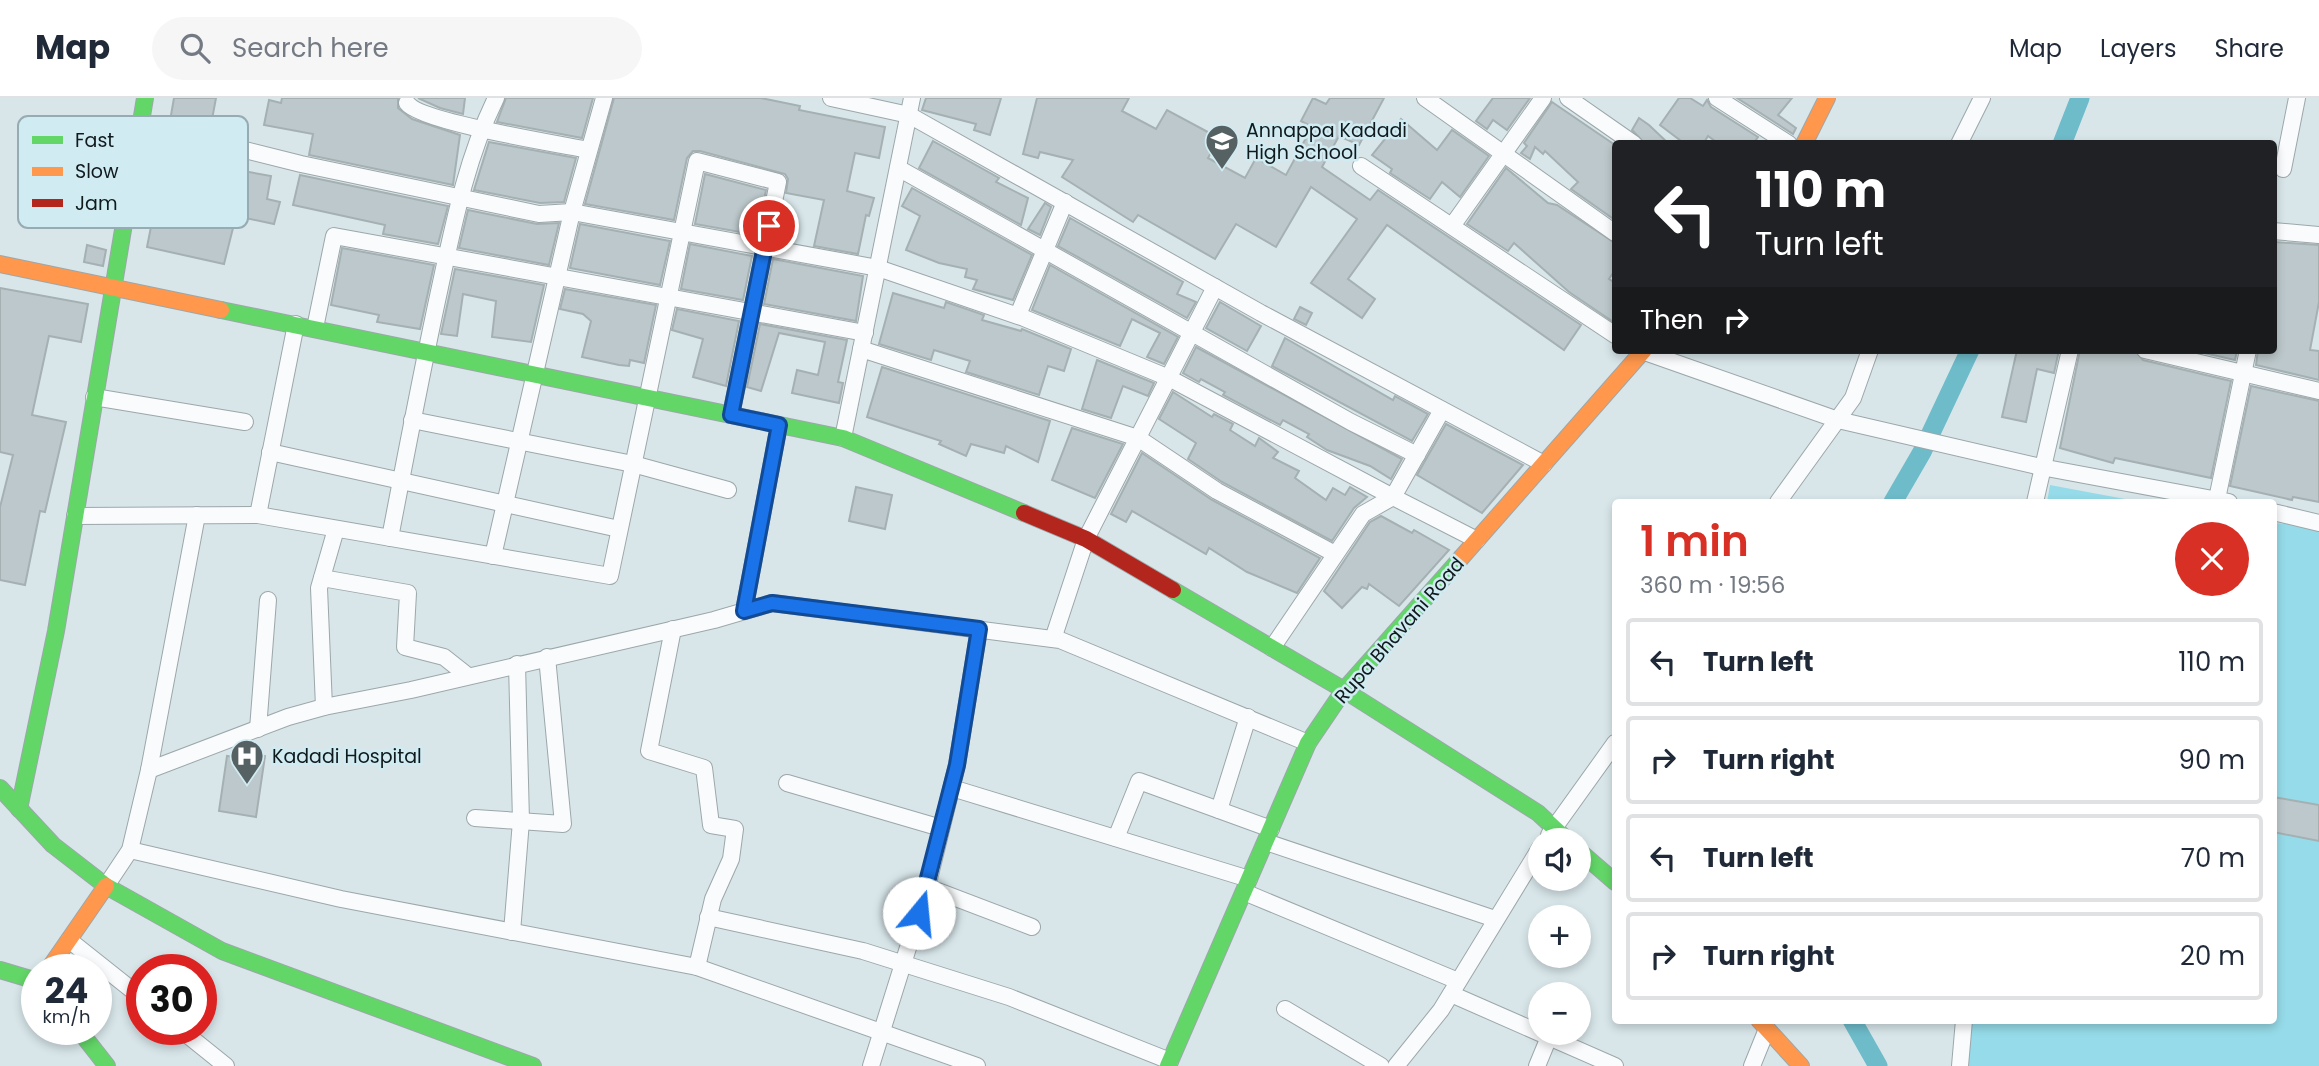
<!DOCTYPE html>
<html lang="en">
<head>
<meta charset="utf-8">
<style>
  :root { --surface:#fff; --page:#f6f6f7; --text:#1f2937; --muted:#747a83; --line:#e0e1e3; --accent:#d93025 }
  body { margin:0; font-family:Poppins,sans-serif; background:var(--page); color:var(--text); height:100vh; display:flex; flex-direction:column; font-size:26px; white-space:nowrap }
  * { box-sizing:border-box; margin:0 }
  p { font-size:23px; color:var(--muted) }
  .icon { flex:none; width:38px; height:38px; fill:none; stroke:currentColor; stroke-width:2; stroke-linecap:round; stroke-linejoin:round }
  .map { position:relative; flex:1; overflow:hidden }
  .details { position:absolute; left:1612px; top:401px; width:665px; height:525px; display:flex; flex-direction:column; background:var(--surface); border-radius:7px; box-shadow:0 4px 10px #0003 }
  .details>* { flex:none }
  .guide { position:absolute; left:1612px; top:42px; width:665px; height:214px; border-radius:7px; box-shadow:0 4px 10px #0003; background:#202124; color:#fff; overflow:hidden }
  .controls { position:absolute; left:1528px; top:730px; display:grid; gap:14px }
  .controls a { display:grid; place-items:center; width:63px; height:63px; border-radius:50%; background:var(--surface); box-shadow:0 4px 10px #0003; font-size:35px }
  .speed { position:absolute; left:21px; top:856px; display:flex; gap:14px; font-size:35px; font-weight:700; text-align:center }
  .speed>* { display:grid; place-content:center; width:91px; height:91px; border-radius:50%; background:var(--surface); box-shadow:0 4px 10px #0003; line-height:1 }
  .speed small { font-size:18px; font-weight:400 }
  .speed .limit { border:10px solid #d22; background:#fff; color:#111 }
  .pin { position:absolute; display:grid; place-items:center; width:60px; height:60px; color:#fff; margin:-30px; border:4px solid #fff; border-radius:50%; box-shadow:0 2px 7px #0007 }
  .me { position:absolute; width:77px; margin:-38px; rotate:17deg; stroke-linejoin:round; filter:drop-shadow(0 0 5px #0008) }
  .turn { display:flex; align-items:center; gap:24px; height:147px; padding:0 28px; font-size:32px }
  .turn .icon { width:91px; height:91px; stroke-width:2.5 }
  .turn b { display:block; font-size:49px; line-height:60px }
  .then { display:flex; align-items:center; height:66px; padding:0 28px; background:#0003; gap:14px; font-size:26px }
  .round { display:grid; place-items:center; flex:none; width:74px; height:74px; border-radius:37px; background:var(--page) }
  .head { display:flex; align-items:center; justify-content:space-between; height:119px; padding:0 28px }
  h1 { font-size:42px; font-weight:600; line-height:52px; color:var(--accent) }
  ul { padding:0; list-style:none }
  li { display:flex; align-items:center; gap:21px; height:88px; margin:0 14px 10px; padding:0 14px; border:4px solid var(--line); border-radius:7px }
  li div { flex:1 }
  li b { display:block; font-size:26px }
  li em { font-style:normal }
  header { display:flex; align-items:center; gap:42px; box-sizing:border-box; height:98px; padding:0 35px; background:var(--surface); border-bottom:2px solid var(--line) }
  header strong { font-size:33px }
  nav { display:flex; gap:38px; margin-inline-start:auto; font-size:24px }
  .search { width:490px; height:63px; background:var(--page); display:flex; align-items:center; gap:18px; box-sizing:border-box; padding:0 24px; border-radius:38px; color:var(--muted); font-size:26px }
  .map>svg:first-child { display:block }
  .green { fill:#96dbe9 }
  .lines { fill:none; stroke-linecap:round; stroke-linejoin:round }
  .canal { stroke:#6ebbca; stroke-width:19 }
  .building { fill:#bcc8cb; stroke:#a5b0b3; stroke-width:2 }
  .street-casing { stroke:#9ca7aa; stroke-width:18 }
  .fast-casing { stroke:#9ca7aa; stroke-width:18 }
  .slow-casing { stroke:#9ca7aa; stroke-width:18 }
  .jam-casing { stroke:#9ca7aa; stroke-width:18 }
  .street { stroke:#f9fbfc; stroke-width:16 }
  .fast { stroke:#63d668; stroke-width:16 }
  .slow { stroke:#ff974d; stroke-width:16 }
  .jam { stroke:#b3261e; stroke-width:16 }
  .route-casing { stroke:#114b97; stroke-width:18 }
  .route { stroke:#1a73e8; stroke-width:12 }
  .labels { text-anchor:middle; stroke-width:5; stroke-linejoin:round; paint-order:stroke }
  .poi-label { font-size:19px; fill:#101a1c; stroke:#d0ebf2; text-anchor:start }
  .street-label { font-size:19px; fill:#101a1c; stroke:#d0ebf2 }
  .key { fill:#d0ebf2; stroke:#96acb2; stroke-width:2 }
  .key-label { font-size:19px; fill:#101a1c }
</style>
</head>
<body>
<header>
<strong>Map</strong>
<div class="search"><svg class="icon" aria-label="search" viewBox="0 0 24 24"><circle cx="10" cy="10" r="6"/><path d="M15 15l6 6"/></svg>Search here</div>
<nav><a>Map</a><a>Layers</a><a>Share</a></nav>
</header>
<div class="map">
<svg width="2319" height="968" viewBox="0 0 2319 968">
  <rect width="100%" height="100%" fill="#d8e6ea"/>
  <g class="green">
    <path d="M 2050,387 L 2141,404 L 2047,404 Z"/>
    <path d="M 2273,425 L 2319,428 L 2319,968 L 1963,968 L 1969,922 L 2273,922 Z"/>
  </g>
  <g class="lines">
    <g class="canal">
      <path d="M 2062,46 L 2080,0"/>
      <path d="M 1893,404 L 1922,354 L 1970,252"/>
      <path d="M 1852,922 L 1878,968"/>
    </g>
  </g>
  <g class="building">
    <path d="M 174,0 L 216,0 L 210,32 L 170,23 Z"/>
    <path d="M 282,0 L 398,0 L 398,10 L 412,21 L 460,37 L 453,87 L 309,57 L 313,36 L 264,27 L 269,2 L 281,5 Z"/>
    <path d="M 418,0 L 465,0 L 463,16 L 440,10 Z"/>
    <path d="M 506,0 L 593,0 L 582,40 L 497,24 Z"/>
    <path d="M 614,0 L 761,0 L 800,8 L 799,12 L 885,29 L 879,60 L 855,55 L 847,93 L 874,100 L 869,118 L 866,117 L 858,156 L 814,148 L 824,102 L 786,95 L 788,81 L 785,76 L 700,53 L 693,53 L 687,60 L 674,122 L 585,106 Z"/>
    <path d="M 926,0 L 1001,0 L 990,37 L 974,32 L 976,26 L 922,12 Z"/>
    <path d="M 1037,0 L 1129,0 L 1122,13 L 1156,31 L 1167,12 L 1219,40 L 1208,60 L 1245,80 L 1256,60 L 1286,77 L 1312,29 L 1301,23 L 1313,0 L 1326,6 L 1330,0 L 1384,0 L 1359,47 L 1339,38 L 1322,69 L 1370,102 L 1378,92 L 1581,227 L 1564,252 L 1387,127 L 1348,181 L 1375,201 L 1362,220 L 1311,185 L 1357,121 L 1311,89 L 1276,149 L 1236,126 L 1215,161 L 1138,117 L 1133,124 L 1062,79 L 1073,62 L 1040,54 L 1038,60 L 1023,56 Z"/>
    <path d="M 1493,0 L 1530,0 L 1507,32 L 1493,22 L 1487,31 L 1476,23 Z"/>
    <path d="M 1679,0 L 1690,0 L 1703,8 L 1707,2 L 1711,9 L 1758,39 L 1753,46 L 1719,46 L 1708,38 L 1703,46 L 1685,46 L 1660,27 Z"/>
    <path d="M 1737,0 L 1792,0 L 1778,17 L 1796,30 L 1793,36 Z"/>
    <path d="M 1552,4 L 1615,47 L 1615,122 L 1571,91 L 1578,84 L 1545,53 L 1543,56 L 1535,49 L 1530,61 L 1521,55 L 1527,48 L 1524,45 Z"/>
    <path d="M 1639,20 L 1649,27 L 1669,46 L 1645,46 L 1632,32 Z"/>
    <path d="M 1401,21 L 1437,52 L 1452,32 L 1489,58 L 1460,99 L 1442,84 L 1430,101 L 1390,75 L 1392,71 L 1372,57 Z"/>
    <path d="M 168,43 L 245,63 L 243,73 L 271,78 L 267,101 L 280,104 L 274,126 L 236,118 L 224,166 L 147,149 Z"/>
    <path d="M 933,43 L 999,80 L 996,84 L 1028,100 L 1021,127 L 919,70 Z"/>
    <path d="M 489,44 L 576,60 L 564,104 L 540,105 L 474,92 Z"/>
    <path d="M 1506,70 L 1548,105 L 1557,107 L 1615,145 L 1615,172 L 1609,181 L 1615,185 L 1615,225 L 1569,194 L 1514,145 L 1508,153 L 1467,126 Z"/>
    <path d="M 705,76 L 766,92 L 757,137 L 695,126 Z"/>
    <path d="M 300,77 L 448,108 L 438,146 L 383,136 L 385,127 L 293,107 Z"/>
    <path d="M 912,90 L 1032,157 L 1013,202 L 973,191 L 977,182 L 965,179 L 967,171 L 939,165 L 906,152 L 920,118 L 902,108 Z"/>
    <path d="M 1045,105 L 1051,109 L 1040,137 L 1028,131 Z"/>
    <path d="M 468,112 L 537,126 L 559,125 L 549,167 L 459,150 Z"/>
    <path d="M 1070,120 L 1183,184 L 1177,196 L 1196,204 L 1187,220 L 1058,148 Z"/>
    <path d="M 580,126 L 670,143 L 660,187 L 570,170 Z"/>
    <path d="M 2274,144 L 2319,147 L 2319,204 L 2310,252 L 2319,253 L 2319,282 L 2256,267 L 2258,252 L 2273,252 Z"/>
    <path d="M 690,146 L 752,158 L 743,202 L 681,191 Z"/>
    <path d="M 87,147 L 106,152 L 103,168 L 84,164 Z"/>
    <path d="M 342,150 L 434,167 L 420,231 L 377,224 L 379,217 L 331,207 Z"/>
    <path d="M 773,161 L 863,178 L 856,223 L 764,206 Z"/>
    <path d="M 1050,167 L 1178,239 L 1164,266 L 1147,259 L 1160,235 L 1132,221 L 1120,248 L 1032,212 Z"/>
    <path d="M 455,171 L 544,187 L 531,244 L 492,239 L 496,203 L 463,196 L 457,238 L 441,236 Z"/>
    <path d="M 0,190 L 88,206 L 81,244 L 49,238 L 32,317 L 66,324 L 45,414 L 40,413 L 25,487 L 0,482 L 0,409 L 13,357 L 0,354 Z"/>
    <path d="M 565,191 L 656,207 L 644,265 L 630,262 L 629,268 L 619,267 L 582,259 L 591,223 L 583,216 L 560,211 Z"/>
    <path d="M 893,195 L 944,210 L 946,204 L 984,217 L 982,222 L 1021,233 L 1022,231 L 1071,251 L 1064,273 L 1048,268 L 1039,297 L 966,274 L 970,263 L 934,252 L 931,262 L 879,246 Z"/>
    <path d="M 1220,204 L 1261,228 L 1247,253 L 1206,230 Z"/>
    <path d="M 1300,209 L 1312,215 L 1306,227 L 1294,221 Z"/>
    <path d="M 677,211 L 739,223 L 726,288 L 693,279 L 703,241 L 672,232 Z"/>
    <path d="M 760,226 L 847,242 L 838,284 L 843,285 L 839,305 L 792,295 L 797,272 L 818,277 L 825,244 L 779,235 L 761,293 L 747,289 Z"/>
    <path d="M 1285,240 L 1393,302 L 1395,298 L 1428,316 L 1412,343 L 1272,268 Z"/>
    <path d="M 1196,249 L 1402,361 L 1391,381 L 1370,368 L 1327,352 L 1307,339 L 1309,336 L 1283,322 L 1280,327 L 1223,297 L 1225,294 L 1201,281 L 1199,284 L 1183,275 Z"/>
    <path d="M 2017,252 L 2059,252 L 2054,275 L 2037,271 L 2026,324 L 2002,319 Z"/>
    <path d="M 2080,252 L 2135,252 L 2143,262 L 2231,283 L 2211,380 L 2115,360 L 2113,365 L 2060,350 Z"/>
    <path d="M 2191,252 L 2237,252 L 2235,262 Z"/>
    <path d="M 1097,262 L 1154,285 L 1148,298 L 1123,288 L 1111,320 L 1082,311 Z"/>
    <path d="M 882,269 L 1050,323 L 1038,364 L 1006,348 L 1004,355 L 971,346 L 966,358 L 939,346 L 941,343 L 867,319 Z"/>
    <path d="M 2251,288 L 2319,303 L 2319,404 L 2293,399 L 2292,402 L 2230,388 Z"/>
    <path d="M 1173,294 L 1212,319 L 1214,316 L 1233,326 L 1230,332 L 1255,348 L 1259,340 L 1278,354 L 1273,360 L 1299,373 L 1295,380 L 1326,402 L 1333,390 L 1345,397 L 1350,389 L 1367,399 L 1354,410 L 1332,443 L 1222,384 L 1188,361 L 1196,345 L 1159,321 Z"/>
    <path d="M 1446,326 L 1523,367 L 1482,415 L 1417,377 Z"/>
    <path d="M 1072,330 L 1123,346 L 1095,400 L 1052,382 Z"/>
    <path d="M 1142,355 L 1212,402 L 1320,460 L 1297,495 L 1247,474 L 1209,450 L 1206,456 L 1132,413 L 1126,424 L 1111,416 Z"/>
    <path d="M 856,389 L 892,397 L 885,431 L 849,423 Z"/>
    <path d="M 1381,418 L 1412,435 L 1414,432 L 1449,452 L 1399,508 L 1369,486 L 1367,491 L 1362,489 L 1342,510 L 1324,493 L 1370,424 Z"/>
    <path d="M 235,653 L 265,658 L 256,719 L 219,713 L 227,658 L 234,659 Z"/>
    <path d="M 2273,699 L 2319,707 L 2319,743 L 2273,734 Z"/>
  </g>
  <g class="lines">
    <defs>
      <g id="street">
        <path d="M 831,0 L 909,17 L 1261,215 L 1544,366"/>
        <path d="M 1425,0 L 1615,135"/>
        <path d="M 1568,0 L 1634,46"/>
        <path d="M 1717,0 L 1789,46"/>
        <path d="M 407,5 C 420,24 559,46 589,52"/>
        <path d="M 141,26 L 301,66 L 539,116 L 572,114 L 878,170 L 1024,220 L 1169,280 L 1393,399"/>
        <path d="M 1959,46 L 1982,0"/>
        <path d="M 1361,68 L 1615,237"/>
        <path d="M 898,70 L 1351,324 L 1417,357"/>
        <path d="M 2283,71 L 2297,0"/>
        <path d="M 1452,128 L 1543,0"/>
        <path d="M 2273,133 L 2319,137"/>
        <path d="M 1018,217 L 1065,104"/>
        <path d="M 315,230 L 334,138 L 865,235"/>
        <path d="M 861,251 L 1138,340 L 1217,393 L 1335,456"/>
        <path d="M 1639,252 L 1838,322 L 2041,369 L 2229,404"/>
        <path d="M 2145,252 L 2319,293"/>
        <path d="M 94,299 L 245,324"/>
        <path d="M 1442,312 L 1393,399 L 1477,442"/>
        <path d="M 412,322 L 633,366 L 728,392"/>
        <path d="M 843,340 L 912,0"/>
        <path d="M 270,354 L 619,431"/>
        <path d="M 2217,401 L 2248,252"/>
        <path d="M 1778,404 L 1853,300 L 1870,252"/>
        <path d="M 2035,404 L 2070,252"/>
        <path d="M 2273,414 L 2319,425"/>
        <path d="M 258,417 L 296,226"/>
        <path d="M 75,418 L 258,417 L 610,478 L 697,63 L 778,84 L 731,317"/>
        <path d="M 390,440 C 406,356 422,272 440,189 C 454,124 467,59 496,0"/>
        <path d="M 493,458 L 572,114 L 604,0"/>
        <path d="M 322,480 L 408,495 L 405,549 L 444,559 L 468,578"/>
        <path d="M 744,513 L 779,327"/>
        <path d="M 673,531 L 649,653 L 704,670 L 711,727 L 735,731 L 731,761 L 713,801 L 697,869"/>
        <path d="M 1053,541 L 1086,441 L 1215,189"/>
        <path d="M 1272,550 L 1363,416 L 1393,399"/>
        <path d="M 324,609 L 319,490 L 336,431"/>
        <path d="M 258,631 L 268,502"/>
        <path d="M 149,672 L 288,619 L 324,609 L 411,592 L 714,522 L 772,505 L 1060,542 L 1308,645"/>
        <path d="M 787,685 L 941,730"/>
        <path d="M 952,690 L 1249,781"/>
        <path d="M 1219,712 L 1248,619"/>
        <path d="M 475,720 L 563,726 L 547,559"/>
        <path d="M 1549,737 L 1615,645"/>
        <path d="M 1116,740 L 1139,683 L 1271,731"/>
        <path d="M 1266,744 L 1495,821"/>
        <path d="M 130,752 L 341,801 L 697,869 L 977,968"/>
        <path d="M 106,788 L 130,752 L 149,672 L 197,417"/>
        <path d="M 927,789 L 1032,829"/>
        <path d="M 1244,794 L 1458,883"/>
        <path d="M 708,819 L 863,853 L 1009,899 L 1170,963"/>
        <path d="M 512,834 L 521,723 L 517,566"/>
        <path d="M 69,842 L 142,900"/>
        <path d="M 1451,896 L 1615,968"/>
        <path d="M 1285,911 L 1381,968"/>
        <path d="M 180,931 L 226,968"/>
        <path d="M 871,968 L 927,789 L 957,667 L 979,531"/>
        <path d="M 1396,968 L 1441,912 L 1540,750"/>
        <path d="M 1537,968 L 1549,939"/>
        <path d="M 1752,968 L 1767,931"/>
        <path d="M 1960,968 L 1964,922"/>
      </g>
      <g id="fast">
        <path d="M 221,212 L 843,340 L 1024,415"/>
        <path d="M 1173,492 L 1344,592 L 1538,715 L 1567,742"/>
        <path d="M 0,690 L 53,747 L 106,788 L 222,853 L 533,968"/>
        <path d="M 19,711 L 56,533 L 145,0"/>
        <path d="M 1578,752 L 1615,784"/>
        <path d="M 0,872 L 37,883"/>
        <path d="M 78,931 L 107,968"/>
        <path d="M 1168,968 L 1308,645 L 1344,592 L 1461,460"/>
      </g>
      <g id="slow">
        <path d="M 1804,46 L 1827,0"/>
        <path d="M 0,166 L 221,212"/>
        <path d="M 1461,460 L 1644,252"/>
        <path d="M 48,872 L 106,788"/>
        <path d="M 1759,922 L 1801,968"/>
      </g>
      <path id="jam" d="M 1024,415 L 1086,441 L 1173,492"/>
    </defs>
    <use href="#street" class="street-casing"/>
    <use href="#fast" class="fast-casing"/>
    <use href="#slow" class="slow-casing"/>
    <use href="#jam" class="jam-casing"/>
    <use href="#street" class="street"/>
    <use href="#fast" class="fast"/>
    <use href="#slow" class="slow"/>
    <use href="#jam" class="jam"/>
  </g>
  <g class="lines">
    <defs>
      <path id="route" d="M 769,128 L 731,317 L 779,327 L 744,513 L 772,505 L 979,531 L 957,667 L 919,815"/>
    </defs>
    <use href="#route" class="route-casing"/>
    <use href="#route" class="route"/>
  </g>
  <defs>
    <symbol id="school-pin" viewBox="-11 -11 22 30"><path d="M0 17L-7.5 6A9.5 9.5 0 1 1 7.5 6Z" fill="#566164" stroke="#d0ebf2"/><path d="M0-5L7-2L0 1L-7-2ZM-4 1L0 2.5L4 1V4Q0 6-4 4Z" fill="#fff"/></symbol>
    <symbol id="hospital-pin" viewBox="-11 -11 22 30"><path d="M0 17L-7.5 6A9.5 9.5 0 1 1 7.5 6Z" fill="#566164" stroke="#d0ebf2"/><path d="M-5-5h3v3.5h4V-5h3V5h-3V1.5h-4V5h-3Z" fill="#fff"/></symbol>
  </defs>
  <g fill-rule="evenodd">
    <use href="#school-pin" x="1203" y="24" width="38" height="52"/>
    <use href="#hospital-pin" x="228" y="639" width="38" height="52"/>
  </g>
  <g class="labels">
    <g class="poi-label">
      <text x="1246" y="39">Annappa Kadadi<tspan x="1246" dy="22">High School</tspan></text>
      <text x="272" y="665">Kadadi Hospital</text>
    </g>
    <g class="street-label">
      <text transform="translate(1399 532) rotate(-49)" y="7">Rupa Bhavani Road</text>
    </g>
  </g>
  <rect x="18" y="18" width="230" height="112" rx="10" class="key"/>
  <rect x="32" y="38" width="31" height="8" fill="#63d668"/>
  <rect x="32" y="69" width="31" height="9" fill="#ff974d"/>
  <rect x="32" y="101" width="31" height="8" fill="#b3261e"/>
  <g class="key-label">
    <text x="75" y="49">Fast</text>
    <text x="75" y="80">Slow</text>
    <text x="75" y="112">Jam</text>
  </g>
</svg>
<div class="controls">
<a><svg class="icon" aria-label="sound" viewBox="0 0 24 24"><path d="M4 9h4l5-4v14l-5-4H4zM17 9q2 3 0 6"/></svg></a>
<a>+</a>
<a>−</a>
</div>
<div class="speed"><div>24<small>km/h</small></div><div class="limit">30</div></div>
<div class="pin" style="left:769px;top:128px;background:#d93025"><svg class="icon" aria-label="arrive" viewBox="0 0 24 24"><path d="M6 21V4h12l-3 4 3 4H6"/></svg></div>
<svg class="me" style="left:919px;top:815px" viewBox="-20 -20 40 40"><circle r="19" fill="#fff"/><path d="M0-13L10 11 0 6-10 11z" fill="#1a73e8"/></svg>
<div class="guide">
<div class="turn"><svg class="icon" aria-label="left" viewBox="0 0 24 24"><path d="M17 20v-9H6M10 6l-5 5 5 5"/></svg><div><b>110 m</b>Turn left</div></div>
<div class="then">Then<svg class="icon" aria-label="right" viewBox="0 0 24 24"><path d="M7 20v-9h11M14 6l5 5-5 5"/></svg></div>
</div>
<section class="details">
<div class="head"><div><h1>1 min</h1><p>360 m · 19:56</p></div><a class="round" style="background:#d93025;color:#fff"><svg class="icon" aria-label="close" viewBox="0 0 24 24"><path d="M6 6l12 12M18 6L6 18"/></svg></a></div>
<ul>
<li><svg class="icon" aria-label="left" viewBox="0 0 24 24"><path d="M17 20v-9H6M10 6l-5 5 5 5"/></svg><div><b>Turn left</b></div><em>110 m</em></li>
<li><svg class="icon" aria-label="right" viewBox="0 0 24 24"><path d="M7 20v-9h11M14 6l5 5-5 5"/></svg><div><b>Turn right</b></div><em>90 m</em></li>
<li><svg class="icon" aria-label="left" viewBox="0 0 24 24"><path d="M17 20v-9H6M10 6l-5 5 5 5"/></svg><div><b>Turn left</b></div><em>70 m</em></li>
<li><svg class="icon" aria-label="right" viewBox="0 0 24 24"><path d="M7 20v-9h11M14 6l5 5-5 5"/></svg><div><b>Turn right</b></div><em>20 m</em></li>
</ul>
</section>
</div>
</body>
</html>
